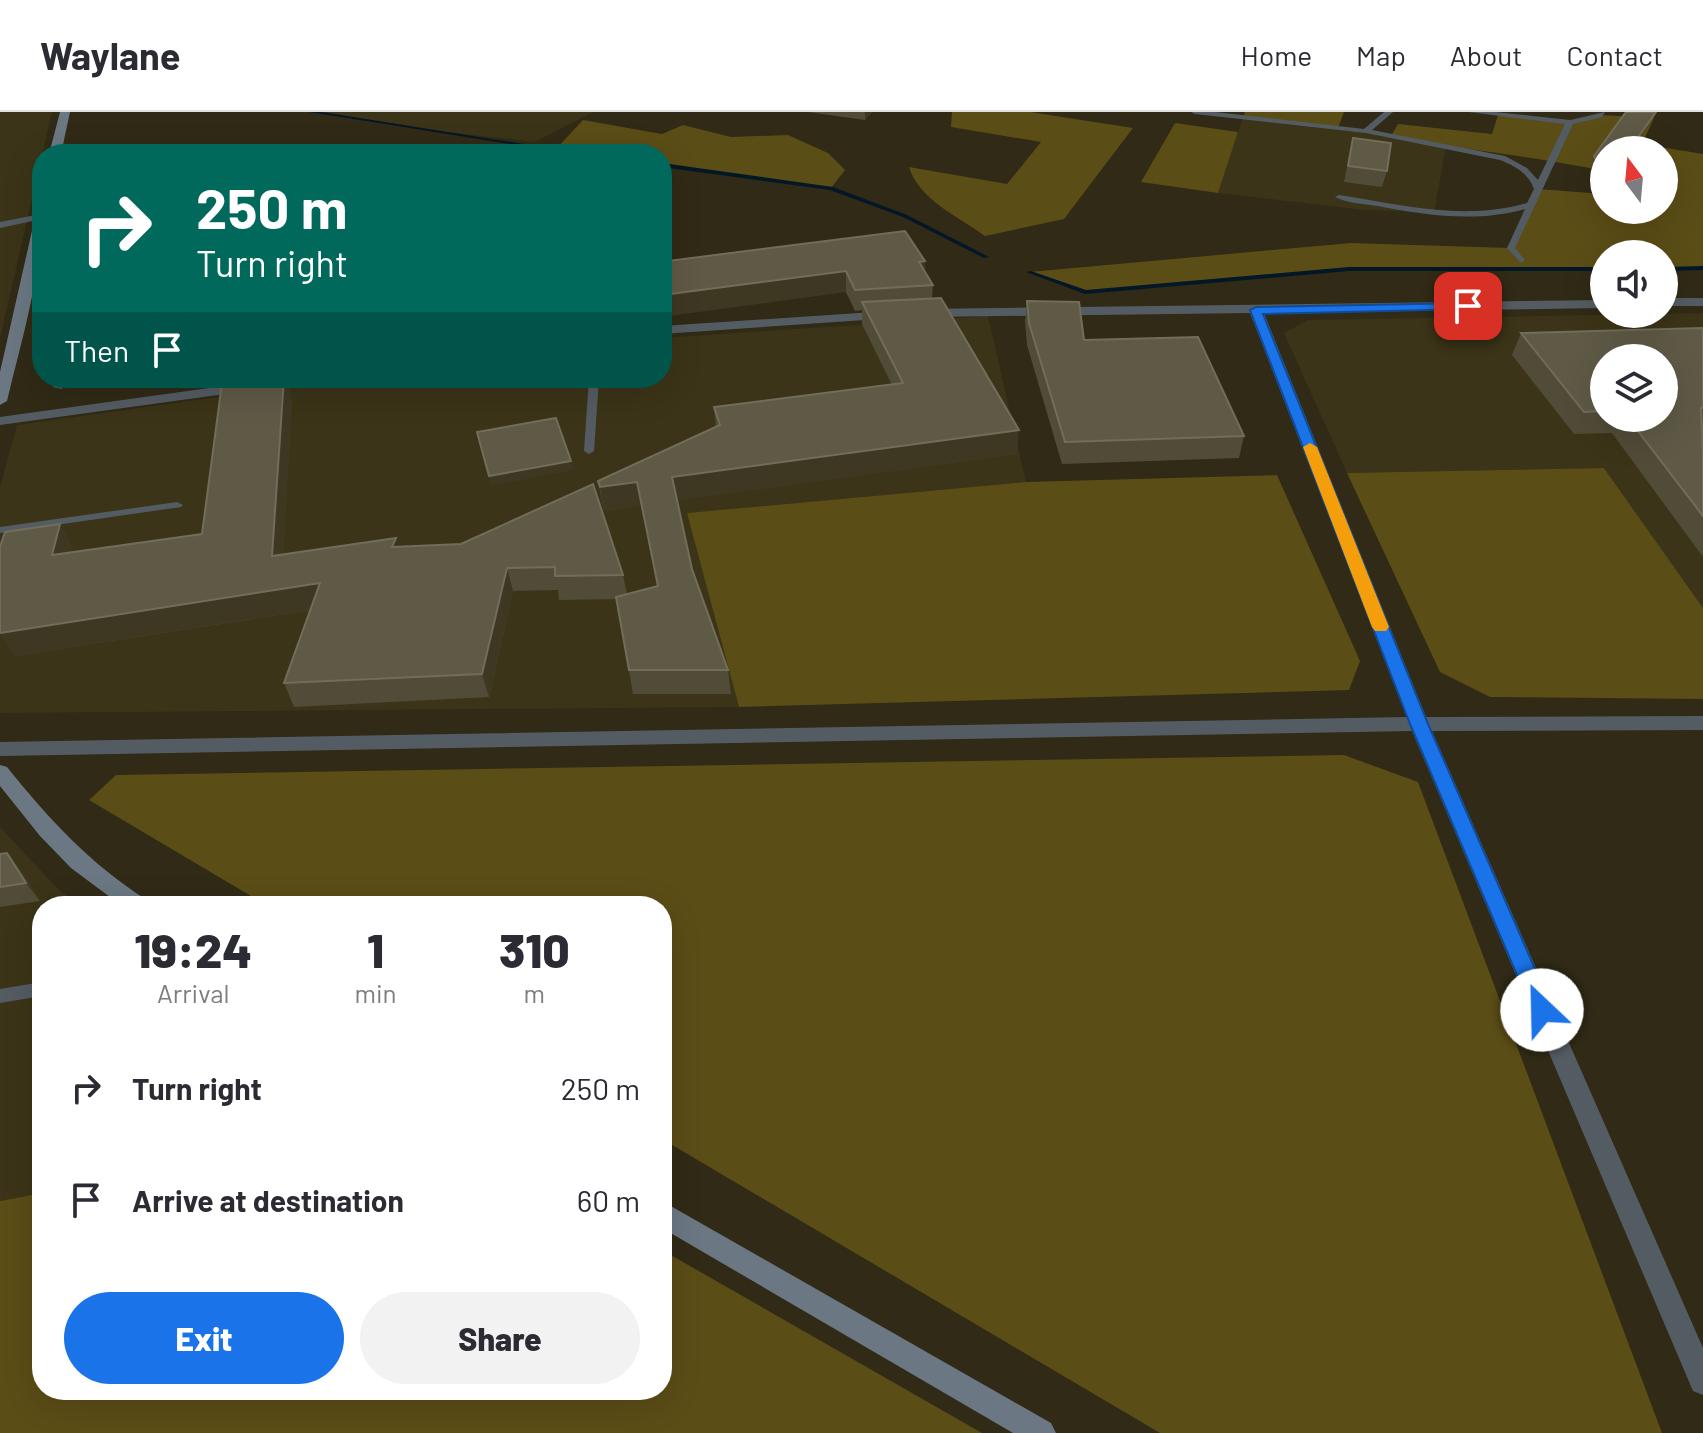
<!DOCTYPE html>
<html lang="en">
<head>
<meta charset="utf-8">
<style>
  :root { --surface:#fff; --page:#f2f2f3; --text:#2b2b33; --muted:#7c7c81; --line:#e1e1e2; --accent:#1a73e8 }
  body { margin:0; font-family:Barlow,sans-serif; background:var(--page); color:var(--text); height:100vh; display:flex; flex-direction:column; font-size:30px; white-space:nowrap }
  * { box-sizing:border-box; margin:0 }
  p { font-size:26px; color:var(--muted) }
  .icon { flex:none; width:44px; height:44px; fill:none; stroke:currentColor; stroke-width:2; stroke-linecap:round; stroke-linejoin:round }
  .map { position:relative; flex:1; overflow:hidden }
  .side { position:absolute; left:32px; top:784px; width:640px; height:504px; display:flex; flex-direction:column; background:var(--surface); border-radius:32px; box-shadow:0 8px 32px #0002 }
  .side>* { flex:none }
  .banner { position:absolute; left:32px; top:32px; width:640px; height:244px; border-radius:32px; box-shadow:0 8px 32px #0002; background:#00695c; color:#fff; overflow:hidden }
  .needle { width:52px; rotate:344deg }
  .controls { position:absolute; left:1590px; top:24px; display:grid; gap:16px }
  .controls a { display:grid; place-items:center; width:88px; height:88px; border-radius:50%; background:var(--surface); box-shadow:0 8px 32px #0002; font-size:40px }
  .pin { position:absolute; display:grid; place-items:center; width:68px; height:68px; color:#fff; margin:-34px; border-radius:16px; box-shadow:0 4px 12px #0006 }
  .me { position:absolute; width:88px; margin:-44px; rotate:336deg; stroke-linejoin:round; filter:drop-shadow(0 0 6px #0008) }
  .turn { display:flex; align-items:center; gap:28px; height:168px; padding:0 32px; font-size:36px }
  .turn .icon { width:104px; height:104px; stroke-width:2.5 }
  .turn b { display:block; font-size:56px; line-height:68px }
  .then { display:flex; align-items:center; height:76px; padding:0 32px; background:#0003; gap:16px; font-size:30px }
  .eta { display:flex; justify-content:space-evenly; align-items:center; height:136px; text-align:center }
  .eta b { font-size:48px; font-weight:800; line-height:56px }
  .cta { display:flex; gap:16px; margin-top:auto; padding:16px 32px }
  .cta a { flex:1; height:92px; border-radius:48px; background:var(--accent); color:#fff; font-size:32px; font-weight:800; line-height:92px; text-align:center }
  .cta a+a { background:var(--page); color:var(--text) }
  ul { padding:0; list-style:none }
  li { display:flex; align-items:center; gap:24px; height:112px; padding:0 32px }
  li div { flex:1 }
  li b { display:block; font-size:30px }
  li em { font-style:normal }
  header { display:flex; align-items:center; gap:48px; box-sizing:border-box; height:112px; padding:0 40px; background:var(--surface); border-bottom:2px solid var(--line) }
  header strong { font-size:38px }
  nav { display:flex; gap:44px; margin-inline-start:auto; font-size:28px }
  .map>svg:first-child { display:block }
  .built { fill:#3b3418; fill-rule:evenodd }
  .green { fill:#5b4d16 }
  .lines { fill:none; stroke-linecap:round; stroke-linejoin:round }
  .stream { fill:#041727; fill-rule:evenodd }
  .lane { fill:#545c63; fill-rule:evenodd }
  .street { fill:#545c63; fill-rule:evenodd }
  .secondary { fill:#6b7883; fill-rule:evenodd }
  .wall { fill:#514c37; fill-rule:evenodd }
  .shaded-wall { fill:#3e3823 }
  .building { fill:#5f5a46; stroke:#726d5a; stroke-width:2 }
  .route { fill:#1a73e8; stroke:#114b97; stroke-width:2 }
  .slow { fill:#f59e0b }
</style>
</head>
<body>
<header>
<strong>Waylane</strong>
<nav><a>Home</a><a>Map</a><a>About</a><a>Contact</a></nav>
</header>
<div class="map">
<svg width="1703" height="1321" viewBox="0 0 1703 1321">
  <rect width="100%" height="100%" fill="#302a16"/>
  <g class="built">
    <path d="M 0,0 L 52,0 L 0,226 Z"/>
    <path d="M 312,0 L 593,0 L 535,30 L 392,14 Z"/>
    <path d="M 1243,5 L 1366,19 L 1446,35 L 1434,100 L 1364,98 L 1218,81 Z"/>
    <path d="M 1703,201 L 1703,496 L 1604,356 L 1347,361 L 1284,221 L 1308,208 ZM 1604,246 L 1664,246 L 1664,306 L 1604,306 Z"/>
    <path d="M 988,204 L 1026,370 L 688,401 L 739,595 L 0,601 L 0,375 L 17,313 L 355,266 L 662,266 L 662,226 Z"/>
    <path d="M 0,715 L 60,779 L 83,794 L 42,794 L 42,1081 L 0,1089 Z"/>
  </g>
  <g class="green">
    <path d="M 952,0 L 1030,0 L 1133,16 L 1064,107 L 985,124 C 959,105 918,87 909,55 L 1007,72 L 1041,30 L 951,15 Z"/>
    <path d="M 1245,0 L 1344,0 L 1338,16 L 1243,5 Z"/>
    <path d="M 1498,3 L 1570,10 L 1599,3 L 1654,6 L 1642,32 L 1703,42 L 1703,156 L 1664,157 L 1664,142 L 1604,142 L 1604,157 L 1349,157 L 1085,180 L 1029,160 L 1351,131 L 1511,136 L 1538,77 L 1604,82 L 1604,98 L 1664,98 L 1664,38 L 1604,38 L 1604,59 C 1534,44 1462,38 1391,24 L 1398,12 L 1492,22 Z"/>
    <path d="M 583,8 L 662,22 L 683,13 L 731,25 L 788,23 L 828,41 L 845,58 L 831,76 L 662,53 L 662,42 L 583,42 L 555,38 Z"/>
    <path d="M 1175,11 L 1238,20 L 1218,81 L 1141,70 Z"/>
    <path d="M 1604,356 L 1703,496 L 1703,587 L 1490,585 L 1440,560 L 1347,361 Z"/>
    <path d="M 1277,363 L 1360,549 L 1349,578 L 739,595 L 687,401 L 1026,370 Z"/>
    <path d="M 1344,643 L 1418,670 L 1662,1321 L 1160,1321 L 662,1027 L 662,794 L 268,794 L 89,688 L 116,663 Z"/>
    <path d="M 42,1081 L 42,1278 L 662,1278 L 662,1138 L 982,1321 L 0,1321 L 0,1089 Z"/>
  </g>
  <g class="lines">
    <g class="stream">
      <path d="M 309,0 L 322,0 L 586,42 L 572,42 Z"/>
      <path d="M 662,51 L 833,75 L 907,103 L 989,145 L 984,146 L 903,105 L 830,78 L 662,55 Z"/>
      <path d="M 1703,154 L 1703,158 L 1664,159 L 1664,155 Z"/>
      <path d="M 1349,155 L 1604,155 L 1604,159 L 1349,159 L 1085,182 L 1026,160 L 1031,159 L 1086,178 Z"/>
    </g>
    <g class="lane">
      <path d="M 1191,0 L 1215,0 L 1364,17 L 1384,0 L 1393,0 L 1372,18 L 1505,44 L 1527,56 L 1538,68 L 1565,12 L 1469,0 L 1495,0 L 1570,8 L 1605,0 L 1602,5 L 1573,12 L 1515,136 L 1525,148 L 1521,151 L 1507,136 L 1525,97 C 1476,111 1425,103 1377,94 C 1363,92 1347,91 1335,85 L 1339,83 C 1401,93 1465,109 1527,91 L 1534,77 C 1528,61 1515,54 1500,48 L 1366,21 L 1195,2 Z"/>
      <path d="M 41,102 L 42,107 L 0,116 L 0,110 Z"/>
      <path d="M 42,175 L 42,181 L 27,183 L 22,180 Z"/>
      <path d="M 55,266 L 65,266 L 62,277 L 53,275 Z"/>
      <path d="M 589,266 L 599,266 L 594,339 L 589,342 L 584,339 Z"/>
      <path d="M 177,390 L 183,393 L 181,395 L 0,421 L 0,415 Z"/>
      <path d="M 42,870 L 42,884 L 0,891 L 0,877 Z"/>
    </g>
    <g class="street">
      <rect x="1664" y="186" width="39" height="8"/>
      <path d="M 1604,188 L 1604,196 L 1264,201 L 1426,605 L 1703,604 L 1703,618 L 1432,619 L 1703,1236 L 1703,1283 L 1693,1279 L 1412,619 L 0,644 L 0,630 L 1407,605 L 1250,201 L 925,205 L 918,201 L 925,197 Z"/>
      <path d="M 889,199 L 896,203 L 894,206 L 662,222 L 662,214 Z"/>
      <path d="M 282,266 L 320,266 L 313,270 L 0,313 L 0,305 Z"/>
    </g>
    <g class="secondary">
      <path d="M 60,0 L 70,0 L 61,42 L 49,42 Z"/>
      <path d="M 42,97 C 42,162 22,226 7,289 L 0,293 L 0,260 L 36,101 Z"/>
      <path d="M 0,653 L 7,655 C 49,707 90,752 147,788 L 150,794 L 122,794 L 71,756 L 40,724 L 0,674 Z"/>
      <path d="M 662,1089 L 1051,1311 L 1056,1321 L 1013,1321 L 662,1116 Z"/>
    </g>
  </g>
  <g class="wall">
    <path d="M 808,0 L 872,0 L 865,8 Z"/>
    <path d="M 1626,0 L 1657,0 L 1631,38 L 1604,38 L 1604,74 L 1591,51 L 1594,44 Z"/>
    <path d="M 1353,26 L 1387,59 L 1382,75 L 1344,70 Z"/>
    <path d="M 668,149 L 925,149 L 925,160 L 933,173 L 932,186 L 1017,342 L 677,388 L 692,457 L 728,558 L 731,582 L 633,582 L 617,487 L 559,488 L 558,478 L 513,479 L 489,585 L 294,595 L 284,571 L 311,498 L 14,544 L 73,435 L 71,441 L 202,422 L 292,285 L 283,442 L 398,434 L 623,463 L 627,482 L 657,474 L 641,393 L 604,399 L 598,369 L 716,315 L 714,295 L 892,273 L 862,212 L 862,198 L 855,199 L 846,180 Z"/>
    <path d="M 1027,189 L 1084,228 L 1244,324 L 1239,346 L 1062,352 L 1027,233 L 1025,210 Z"/>
    <path d="M 1703,216 L 1703,318 L 1702,318 L 1703,341 L 1703,445 L 1612,321 L 1574,322 L 1512,243 L 1521,221 ZM 1604,246 L 1664,306 L 1604,306 Z"/>
    <path d="M 7,741 L 21,759 L 40,789 L 0,795 L 0,742 Z"/>
  </g>
  <g class="shaded-wall">
    <path d="M 865,0 L 872,0 L 865,8 Z"/>
    <path d="M 1656,0 L 1657,0 L 1631,38 L 1629,38 Z"/>
    <path d="M 925,149 L 924,170 L 919,150 Z"/>
    <path d="M 846,159 L 846,180 L 662,205 L 662,183 Z"/>
    <path d="M 284,266 L 285,266 L 292,285 L 282,467 L 272,444 Z"/>
    <path d="M 1019,318 L 1017,342 L 674,389 L 672,365 Z"/>
    <path d="M 571,349 L 573,358 L 491,374 L 489,364 Z"/>
    <path d="M 637,370 L 641,393 L 604,399 L 600,375 Z"/>
    <path d="M 60,412 L 73,435 L 65,467 L 52,443 Z"/>
    <path d="M 507,456 L 513,479 L 489,585 L 482,562 Z"/>
    <path d="M 320,471 L 329,495 L 14,544 L 0,521 Z"/>
    <path d="M 7,741 L 21,759 L 40,789 L 26,771 Z"/>
  </g>
  <g class="building">
    <path d="M 1626,0 L 1656,0 L 1629,38 L 1604,38 L 1604,62 L 1594,44 Z"/>
    <path d="M 1353,26 L 1391,31 L 1387,59 L 1348,54 Z"/>
    <path d="M 905,119 L 925,149 L 919,150 L 933,173 L 855,178 L 846,159 L 662,183 L 662,134 L 668,149 Z"/>
    <path d="M 941,186 L 1019,318 L 672,365 L 692,457 L 728,558 L 629,558 L 616,485 L 658,474 L 637,370 L 600,375 L 598,369 L 720,313 L 714,295 L 903,271 L 862,190 Z"/>
    <path d="M 1027,189 L 1079,190 L 1084,228 L 1198,225 L 1244,324 L 1065,330 L 1029,211 Z"/>
    <path d="M 1703,216 L 1703,296 L 1701,296 L 1703,341 L 1703,404 L 1628,306 L 1664,306 L 1664,246 L 1604,246 L 1604,299 L 1584,300 L 1521,221 Z"/>
    <path d="M 257,266 L 284,266 L 272,444 L 396,426 L 392,435 L 461,432 L 593,372 L 623,463 L 555,464 L 555,455 L 507,456 L 482,562 L 284,571 L 320,471 L 0,521 L 0,435 L 5,420 L 60,412 L 52,443 L 202,422 L 222,271 Z"/>
    <path d="M 556,306 L 571,349 L 489,364 L 477,320 Z"/>
    <path d="M 7,741 L 26,771 L 0,775 L 0,742 Z"/>
  </g>
  <path class="route" d="M 1468,191 L 1474,194 L 1472,197 L 1263,202 L 1428,612 L 1553,898 L 1550,904 L 1542,907 L 1535,904 L 1532,898 L 1410,612 L 1250,198 L 1256,195 Z"/>
  <path class="slow" d="M 1310,331 L 1317,335 L 1389,515 L 1386,519 L 1375,519 L 1372,515 L 1303,335 Z"/>
</svg>
<div class="controls">
<a><svg class="needle" viewBox="-14 -14 28 28"><path d="M0-13l5 13h-10z" fill="#e53935"/><path d="M0 13l5-13h-10z" fill="#7c7c81"/></svg></a>
<a><svg class="icon" aria-label="sound" viewBox="0 0 24 24"><path d="M4 9h4l5-4v14l-5-4H4zM17 9q2 3 0 6"/></svg></a>
<a><svg class="icon" aria-label="layers" viewBox="0 0 24 24"><path d="M12 4l9 5-9 5-9-5zM3 14l9 5 9-5"/></svg></a>
</div>
<div class="pin" style="left:1468px;top:194px;background:#d93025"><svg class="icon" aria-label="arrive" viewBox="0 0 24 24"><path d="M6 21V4h12l-3 4 3 4H6"/></svg></div>
<svg class="me" style="left:1542px;top:898px" viewBox="-20 -20 40 40"><circle r="19" fill="#fff"/><path d="M0-13L10 11 0 6-10 11z" fill="#1a73e8"/></svg>
<div class="banner">
<div class="turn"><svg class="icon" aria-label="right" viewBox="0 0 24 24"><path d="M7 20v-9h11M14 6l5 5-5 5"/></svg><div><b>250 m</b>Turn right</div></div>
<div class="then">Then<svg class="icon" aria-label="arrive" viewBox="0 0 24 24"><path d="M6 21V4h12l-3 4 3 4H6"/></svg></div>
</div>
<section class="side">
<div class="eta">
<div><b>19:24</b><p>Arrival</p></div>
<div><b>1</b><p>min</p></div>
<div><b>310</b><p>m</p></div>
</div>
<ul>
<li><svg class="icon" aria-label="right" viewBox="0 0 24 24"><path d="M7 20v-9h11M14 6l5 5-5 5"/></svg><div><b>Turn right</b></div><em>250 m</em></li>
<li><svg class="icon" aria-label="arrive" viewBox="0 0 24 24"><path d="M6 21V4h12l-3 4 3 4H6"/></svg><div><b>Arrive at destination</b></div><em>60 m</em></li>
</ul>
<div class="cta"><a>Exit</a><a>Share</a></div>
</section>
</div>
</body>
</html>
